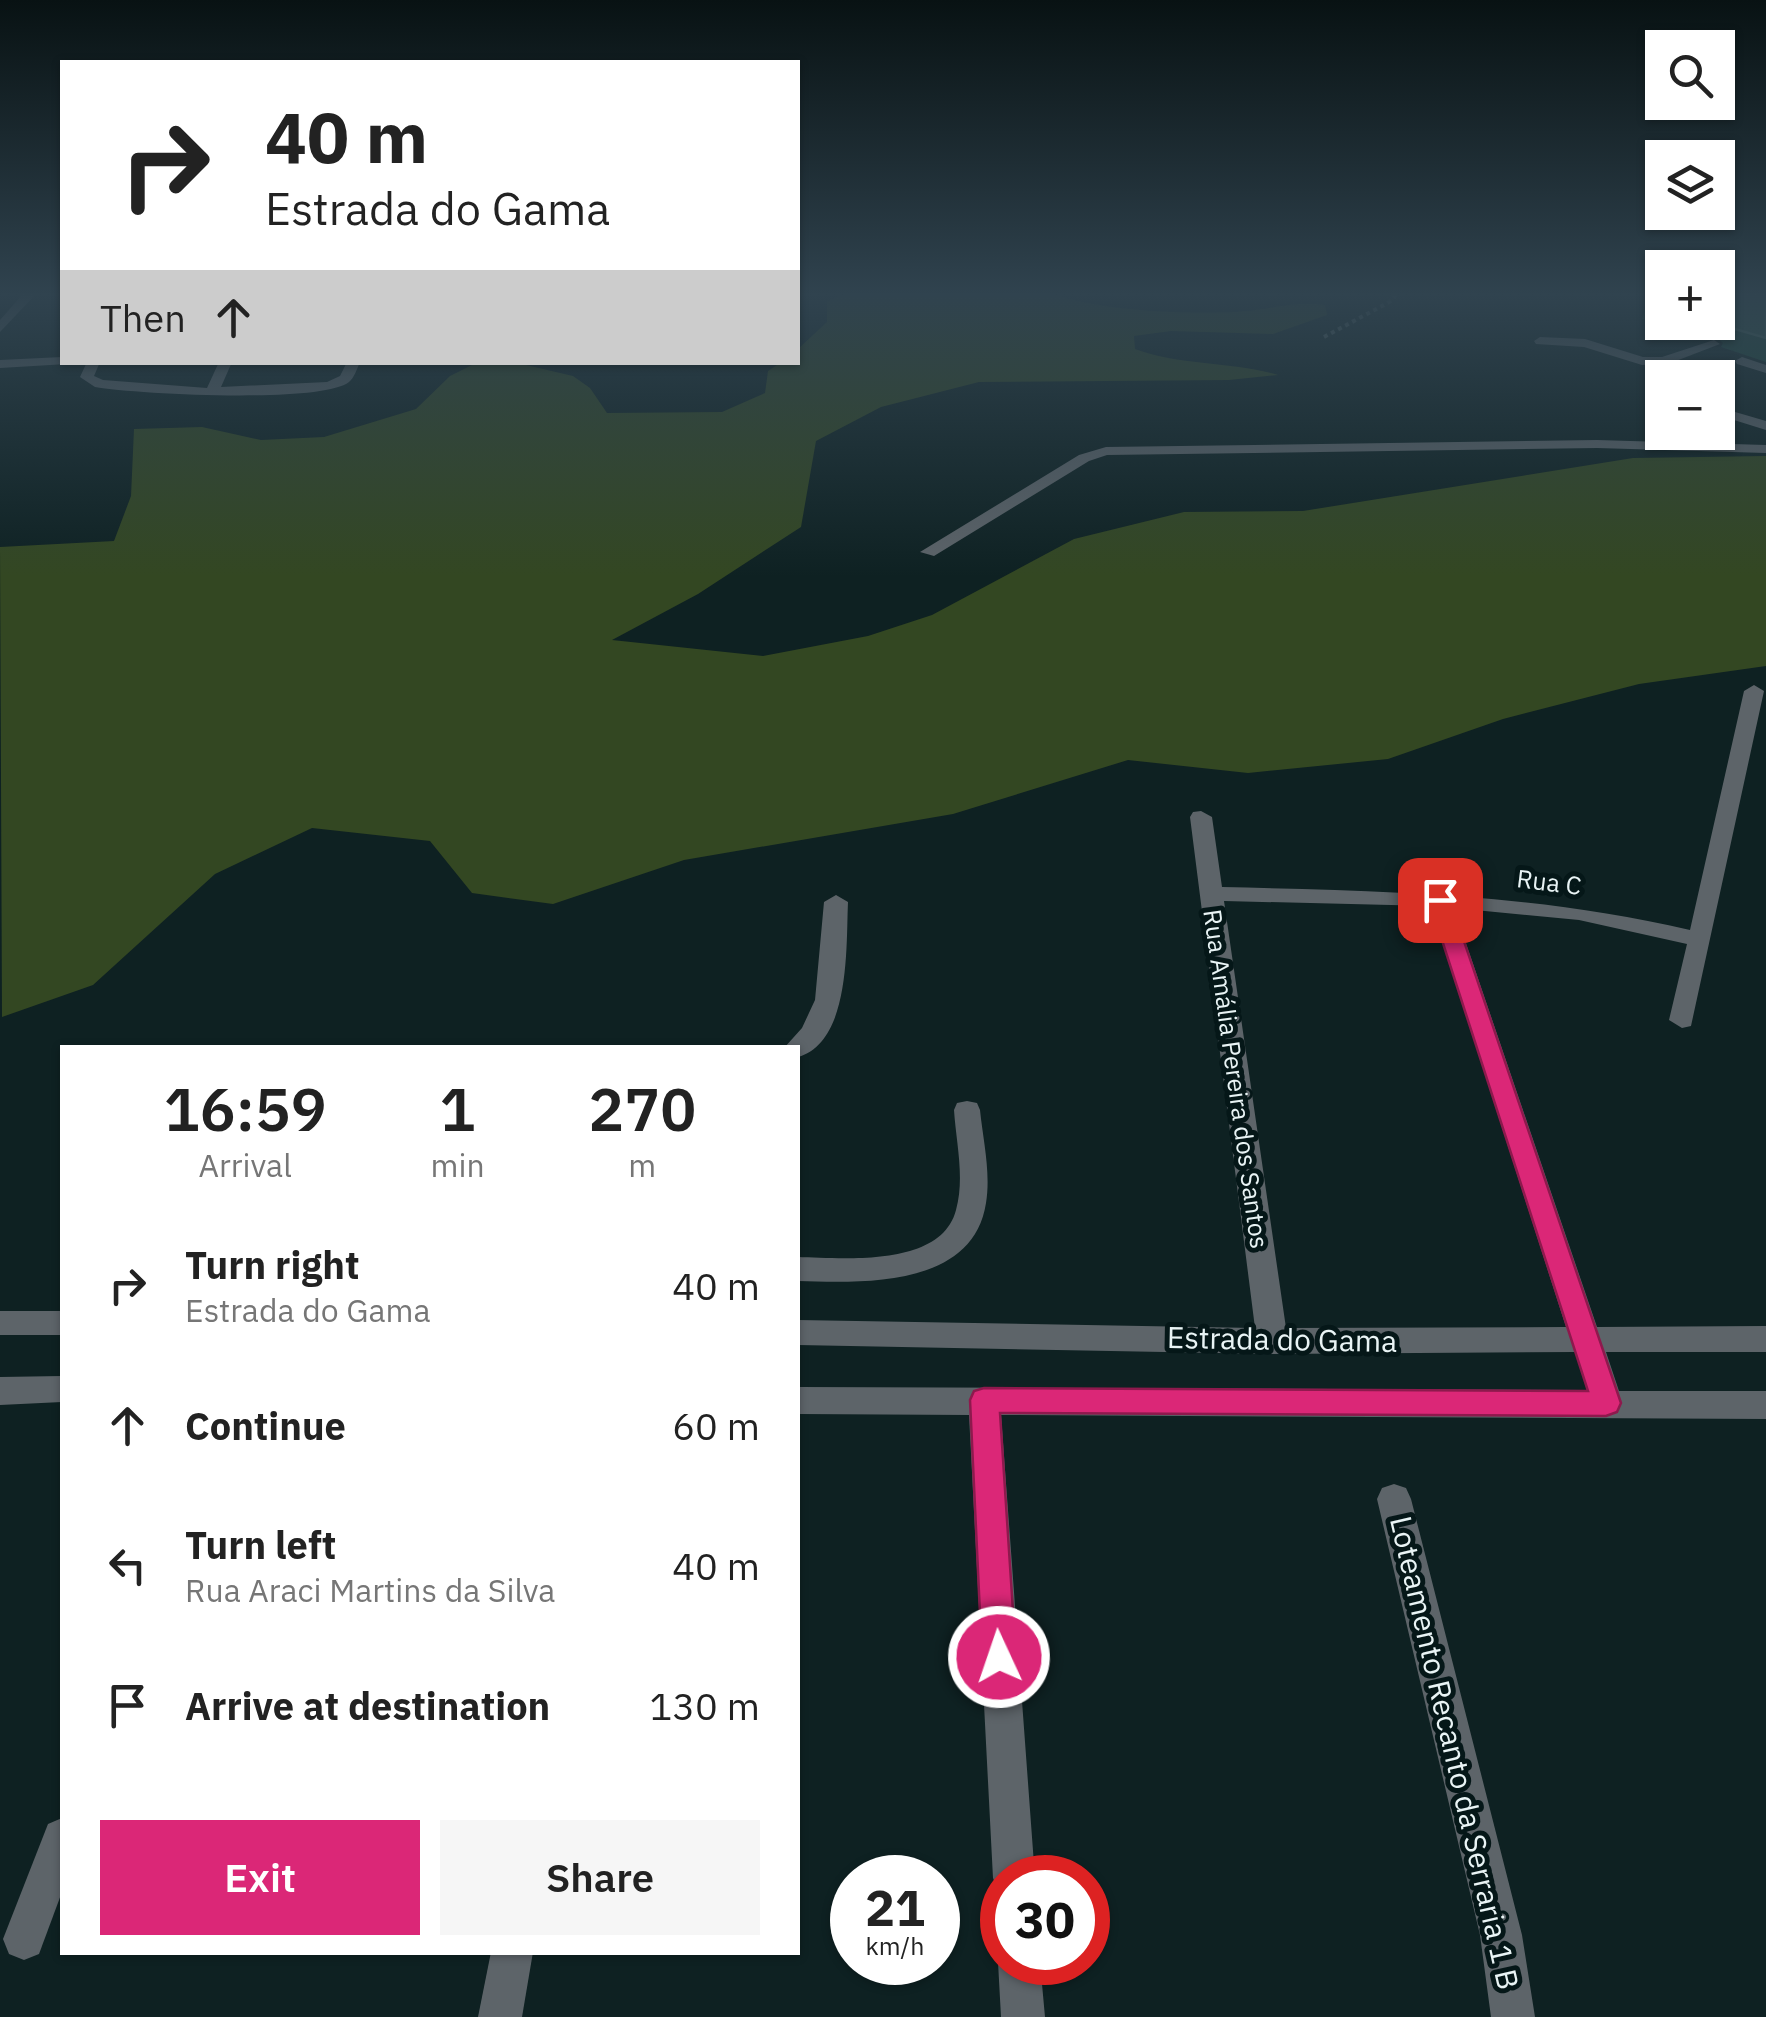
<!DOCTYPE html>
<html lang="en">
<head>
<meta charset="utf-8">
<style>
  :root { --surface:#fff; --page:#f6f6f6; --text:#222; --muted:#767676; --accent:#db2777 }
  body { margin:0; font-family:"IBM Plex Sans",sans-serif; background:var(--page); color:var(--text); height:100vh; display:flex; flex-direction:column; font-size:38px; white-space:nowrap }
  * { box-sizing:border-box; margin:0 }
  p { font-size:32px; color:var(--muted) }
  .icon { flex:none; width:55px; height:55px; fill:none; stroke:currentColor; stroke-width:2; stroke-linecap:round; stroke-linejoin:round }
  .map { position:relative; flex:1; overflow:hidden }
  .drawer { position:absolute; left:60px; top:1045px; width:740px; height:910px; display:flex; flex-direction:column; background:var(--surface); border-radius:0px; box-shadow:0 2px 8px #0004 }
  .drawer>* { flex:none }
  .banner { position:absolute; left:60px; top:60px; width:740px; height:305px; border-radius:0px; box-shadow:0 2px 8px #0004; background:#fff; color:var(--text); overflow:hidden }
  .fabs { position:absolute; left:1645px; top:30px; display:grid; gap:20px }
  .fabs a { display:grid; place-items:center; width:90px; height:90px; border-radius:0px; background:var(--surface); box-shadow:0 2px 8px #0004; font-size:50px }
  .speed { position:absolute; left:830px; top:1855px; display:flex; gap:20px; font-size:50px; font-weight:700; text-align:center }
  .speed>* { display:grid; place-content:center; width:130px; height:130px; border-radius:50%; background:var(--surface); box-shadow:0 2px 8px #0004; line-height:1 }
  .speed small { font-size:25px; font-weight:400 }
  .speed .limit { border:15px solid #d22; background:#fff; color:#111 }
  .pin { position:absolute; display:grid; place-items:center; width:85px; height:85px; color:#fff; margin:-42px; border-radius:20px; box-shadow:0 5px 15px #0006 }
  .me { position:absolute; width:110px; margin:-55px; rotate:357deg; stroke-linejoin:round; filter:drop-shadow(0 0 8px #0008) }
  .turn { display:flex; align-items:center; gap:35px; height:210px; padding:0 40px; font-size:45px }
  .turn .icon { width:130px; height:130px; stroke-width:2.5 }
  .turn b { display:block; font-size:70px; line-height:85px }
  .then { display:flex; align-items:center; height:95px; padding:0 40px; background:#0003; gap:20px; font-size:38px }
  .eta { display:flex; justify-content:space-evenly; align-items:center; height:170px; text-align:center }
  .eta b { font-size:60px; font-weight:600; line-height:70px }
  .button { display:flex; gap:20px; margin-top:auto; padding:20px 40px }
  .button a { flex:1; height:115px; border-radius:0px; background:var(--accent); color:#fff; font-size:40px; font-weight:600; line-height:115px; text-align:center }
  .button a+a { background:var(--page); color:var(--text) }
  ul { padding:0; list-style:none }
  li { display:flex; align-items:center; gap:30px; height:140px; padding:0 40px }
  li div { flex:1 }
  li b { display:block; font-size:38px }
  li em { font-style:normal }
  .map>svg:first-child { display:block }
  .green { fill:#334722 }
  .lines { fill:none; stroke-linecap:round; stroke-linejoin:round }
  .path { stroke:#607071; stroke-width:4; stroke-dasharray:4 4; stroke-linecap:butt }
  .minor { fill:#5d6469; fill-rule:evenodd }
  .wall { fill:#19493a }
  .shaded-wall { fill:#0b3128 }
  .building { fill:#2f5b4e; stroke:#4c7368; stroke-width:2.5 }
  .route { fill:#db2777; stroke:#8e194d; stroke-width:2.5 }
  .labels { text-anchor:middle; stroke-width:10; stroke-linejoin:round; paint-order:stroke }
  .street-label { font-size:25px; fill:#e9f4f5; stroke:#051718 }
  .near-street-label { font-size:30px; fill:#e9f4f5; stroke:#051718 }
</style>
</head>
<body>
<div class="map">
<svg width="1766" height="2017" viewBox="0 0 1766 2017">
  <rect width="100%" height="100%" fill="#0e2122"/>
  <path class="green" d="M 844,294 L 1055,294 C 1102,312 1197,315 1248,311 C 1276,308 1297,301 1325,305 L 1327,315 L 1273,334 L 1171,331 L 1134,336 L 1135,349 C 1181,366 1230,361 1278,375 L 1229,380 L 979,382 L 881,407 L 816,441 L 801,527 L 698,594 L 612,640 L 763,656 L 868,636 L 932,615 L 1074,539 L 1184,512 L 1303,511 L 1633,458 L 1766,456 L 1766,666 L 1639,684 L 1503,719 L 1388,759 L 1248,773 L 1128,760 L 953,814 L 684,860 L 553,904 L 472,893 L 430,841 L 312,828 L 215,874 L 93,985 L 2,1017 L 0,547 L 114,541 L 131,496 L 134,429 L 202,427 L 261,440 L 324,437 L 416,409 L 450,376 L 476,363 L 526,365 L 573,376 L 590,388 L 607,413 L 722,412 L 765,393 L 768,371 L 780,363 L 798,362 L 798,349 L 827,322 L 827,301 Z"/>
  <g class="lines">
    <path class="path" d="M 1324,337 L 1393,300 L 1396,294"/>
    <g class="minor">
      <path d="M 23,294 L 36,294 L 0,332 L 0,320 Z"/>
      <path d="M 1540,337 L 1585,339 L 1643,357 L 1662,357 L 1714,340 L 1720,344 L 1668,364 L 1642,365 L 1584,347 L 1536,344 L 1534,341 Z"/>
      <path d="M 62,357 L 67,364 L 0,368 L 0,360 Z"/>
      <path d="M 1742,357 L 1766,365 L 1766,373 L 1737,364 L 1735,361 Z"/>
      <path d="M 87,362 L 100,362 L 94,376 L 103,380 L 207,388 L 219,362 L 232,362 L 221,387 L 327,382 L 340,376 L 347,362 L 360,362 C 357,369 354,378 349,382 C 321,404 135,394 95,387 L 80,377 Z"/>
      <path d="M 1718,407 L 1766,421 L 1766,430 L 1718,415 Z"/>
      <path d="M 1597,440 L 1766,445 L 1766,453 L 1597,448 L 1107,455 L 1089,461 L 934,556 L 920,552 L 1079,455 L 1106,447 Z"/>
      <path d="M 1754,685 L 1764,691 L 1691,1026 L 1682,1028 L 1669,1020 L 1687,944 L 1579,920 L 1454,908 L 1597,1327 L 1766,1326 L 1766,1352 L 1606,1352 L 1619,1391 L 1766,1391 L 1766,1419 L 1001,1415 L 1035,1878 L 1002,1878 L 1002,1894 L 999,1893 L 993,1878 L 969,1415 L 798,1414 L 798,1387 L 1587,1390 L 1575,1352 L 1272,1354 L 798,1345 L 798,1320 L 1255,1328 L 1190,817 L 1193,812 L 1201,811 L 1212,817 L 1222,887 C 1384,891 1531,893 1690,930 L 1744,691 ZM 1224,901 L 1431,906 L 1566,1327 L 1286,1328 Z"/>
      <path d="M 836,895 L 848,902 C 846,945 851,1042 798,1057 L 798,1048 L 784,1048 L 802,1028 L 815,1000 L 824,902 Z"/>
      <path d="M 967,1101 L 977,1103 L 980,1110 C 983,1140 991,1172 986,1203 C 973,1288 862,1283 798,1281 L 798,1257 C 843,1258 941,1268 956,1210 C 965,1178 956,1142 954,1110 L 957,1103 Z"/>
      <rect x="0" y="1311" width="62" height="24"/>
      <path d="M 62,1376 L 62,1402 L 0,1405 L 0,1377 Z"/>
      <path d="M 1394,1484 L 1406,1488 L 1411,1499 L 1522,1935 L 1535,2017 L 1491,2017 L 1480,1935 L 1377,1499 L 1382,1488 Z"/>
      <path d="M 62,1818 L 62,1892 L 39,1954 L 24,1960 L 9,1954 L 3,1939 L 48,1824 Z"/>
      <path d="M 1002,1950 L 1002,1962 L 1040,1962 L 1045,2017 L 1001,2017 L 998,1962 Z"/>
      <path d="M 491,1952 L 533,1952 L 522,2017 L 478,2017 Z"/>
    </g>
  </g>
  <path class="wall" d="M 1718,294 L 1766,294 L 1766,362 L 1721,347 L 1723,343 L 1716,337 L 1701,340 L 1642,319 L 1648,299 L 1662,296 L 1662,322 L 1718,322 Z"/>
  <path class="shaded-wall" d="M 1723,316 L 1716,337 L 1701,340 L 1707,322 L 1718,322 L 1718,318 Z"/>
  <g class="building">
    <path d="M 1718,294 L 1766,294 L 1766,338 L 1728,327 L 1731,323 L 1723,316 L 1718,318 Z"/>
    <path d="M 1662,296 L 1662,304 L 1648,299 Z"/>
  </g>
  <linearGradient id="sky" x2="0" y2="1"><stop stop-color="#081213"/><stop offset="0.51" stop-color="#30434f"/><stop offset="1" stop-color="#30434f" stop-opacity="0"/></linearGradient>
  <rect width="1766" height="577" fill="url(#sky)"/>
  <path class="route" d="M 1440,893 L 1450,900 L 1621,1403 L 1617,1412 L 1606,1416 L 1000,1413 L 1016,1657 L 1011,1668 L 999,1673 L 987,1668 L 982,1657 L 970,1400 L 974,1391 L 984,1388 L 1588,1391 L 1429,900 Z"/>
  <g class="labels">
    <g class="street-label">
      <text transform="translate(1549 882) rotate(7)" y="9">Rua C</text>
      <text transform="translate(1236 1079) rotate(82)" y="9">Rua Amália Pereira dos Santos</text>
    </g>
    <g class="near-street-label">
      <text transform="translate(1282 1340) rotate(1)" y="10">Estrada do Gama</text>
      <text transform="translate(1454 1753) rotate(77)" y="10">Loteamento Recanto da Serraria 1 B</text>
    </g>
  </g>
</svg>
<div class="fabs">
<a><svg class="icon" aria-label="search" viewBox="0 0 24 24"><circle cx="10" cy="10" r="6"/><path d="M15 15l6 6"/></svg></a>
<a><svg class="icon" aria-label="layers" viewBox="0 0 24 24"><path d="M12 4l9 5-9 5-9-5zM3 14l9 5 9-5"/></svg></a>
<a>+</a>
<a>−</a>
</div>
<div class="speed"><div>21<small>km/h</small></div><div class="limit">30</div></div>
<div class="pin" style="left:1440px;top:900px;background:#d93025"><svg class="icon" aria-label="arrive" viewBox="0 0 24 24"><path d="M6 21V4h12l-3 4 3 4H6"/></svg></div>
<svg class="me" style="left:999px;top:1657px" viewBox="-20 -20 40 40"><circle r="17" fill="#db2777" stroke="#fff" stroke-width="3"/><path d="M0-11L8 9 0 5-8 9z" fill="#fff"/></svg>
<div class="banner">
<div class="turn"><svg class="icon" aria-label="right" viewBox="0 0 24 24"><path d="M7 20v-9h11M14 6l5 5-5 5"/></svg><div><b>40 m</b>Estrada do Gama</div></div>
<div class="then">Then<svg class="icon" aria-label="ahead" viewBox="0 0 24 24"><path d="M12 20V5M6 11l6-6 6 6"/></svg></div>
</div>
<section class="drawer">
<div class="eta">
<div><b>16:59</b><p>Arrival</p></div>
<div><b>1</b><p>min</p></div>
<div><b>270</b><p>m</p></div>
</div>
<ul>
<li><svg class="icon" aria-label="right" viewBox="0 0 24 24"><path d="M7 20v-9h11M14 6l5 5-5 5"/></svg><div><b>Turn right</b><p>Estrada do Gama</p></div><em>40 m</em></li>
<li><svg class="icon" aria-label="ahead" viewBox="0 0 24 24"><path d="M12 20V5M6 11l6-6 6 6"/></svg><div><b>Continue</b></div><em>60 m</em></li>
<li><svg class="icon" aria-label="left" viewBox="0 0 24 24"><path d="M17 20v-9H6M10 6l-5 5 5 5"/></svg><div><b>Turn left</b><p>Rua Araci Martins da Silva</p></div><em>40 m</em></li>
<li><svg class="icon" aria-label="arrive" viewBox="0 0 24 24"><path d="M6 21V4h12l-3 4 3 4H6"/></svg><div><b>Arrive at destination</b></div><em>130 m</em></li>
</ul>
<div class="button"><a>Exit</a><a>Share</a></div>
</section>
</div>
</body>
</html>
